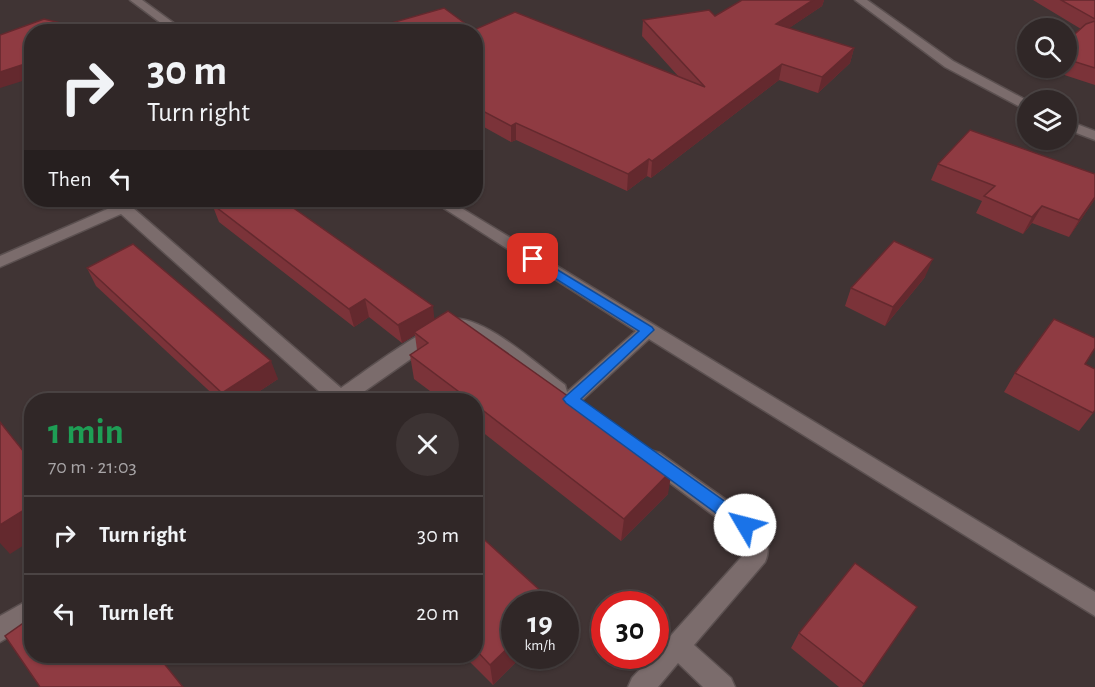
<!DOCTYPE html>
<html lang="en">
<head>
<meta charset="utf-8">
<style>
  :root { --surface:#302727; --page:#3c3333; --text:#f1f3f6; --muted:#a8a5a7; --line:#4b4444 }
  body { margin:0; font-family:"Alegreya Sans",sans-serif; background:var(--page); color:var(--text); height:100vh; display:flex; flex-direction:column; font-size:22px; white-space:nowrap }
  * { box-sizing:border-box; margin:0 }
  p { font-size:20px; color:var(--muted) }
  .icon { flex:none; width:33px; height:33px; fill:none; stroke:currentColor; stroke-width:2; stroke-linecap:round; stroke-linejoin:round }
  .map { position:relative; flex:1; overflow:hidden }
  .sheet { position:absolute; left:24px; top:393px; width:459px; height:270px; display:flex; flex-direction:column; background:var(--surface); border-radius:24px; box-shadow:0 2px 4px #0004,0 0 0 2px var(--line) }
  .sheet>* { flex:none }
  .hud { position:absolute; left:24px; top:24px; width:459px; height:183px; border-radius:24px; box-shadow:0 2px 4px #0004,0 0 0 2px var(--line); background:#302727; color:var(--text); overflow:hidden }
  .controls { position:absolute; left:1017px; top:18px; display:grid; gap:12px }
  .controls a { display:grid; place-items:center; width:60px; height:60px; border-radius:50%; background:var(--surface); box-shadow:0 2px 4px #0004,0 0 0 2px var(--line); font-size:30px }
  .speed { position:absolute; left:501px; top:591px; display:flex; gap:12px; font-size:30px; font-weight:700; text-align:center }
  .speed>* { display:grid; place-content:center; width:78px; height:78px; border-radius:50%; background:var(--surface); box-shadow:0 2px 4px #0004,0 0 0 2px var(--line); line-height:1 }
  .speed small { font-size:15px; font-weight:400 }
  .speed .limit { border:9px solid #d22; background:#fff; color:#111 }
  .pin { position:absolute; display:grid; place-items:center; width:51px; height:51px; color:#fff; margin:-26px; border-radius:12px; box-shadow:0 3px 9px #0006 }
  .me { position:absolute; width:66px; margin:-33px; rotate:307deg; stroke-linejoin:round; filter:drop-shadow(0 0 4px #0008) }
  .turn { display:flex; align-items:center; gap:21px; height:126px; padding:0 24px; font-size:27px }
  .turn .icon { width:78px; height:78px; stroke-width:2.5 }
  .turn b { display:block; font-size:42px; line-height:51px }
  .then { display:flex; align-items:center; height:57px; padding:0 24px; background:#0003; gap:12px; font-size:22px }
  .round { display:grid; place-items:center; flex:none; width:63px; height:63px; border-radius:32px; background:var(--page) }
  .summary { display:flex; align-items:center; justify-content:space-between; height:102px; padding:0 24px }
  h1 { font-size:36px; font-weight:700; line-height:45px; color:#1e9e55 }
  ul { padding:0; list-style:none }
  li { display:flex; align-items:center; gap:18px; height:78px; padding:0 24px; border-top:2px solid var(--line) }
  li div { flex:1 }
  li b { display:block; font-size:22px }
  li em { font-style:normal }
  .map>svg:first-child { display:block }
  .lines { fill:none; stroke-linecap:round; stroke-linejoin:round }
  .minor-casing { stroke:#5b5050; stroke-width:3 }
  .minor { fill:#7b6c6c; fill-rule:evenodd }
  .wall { fill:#7b3339 }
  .shaded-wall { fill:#64292e }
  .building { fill:#8f3b42; stroke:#64292e; stroke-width:1.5 }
  .route { fill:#1a73e8; stroke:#114b97; stroke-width:1.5 }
</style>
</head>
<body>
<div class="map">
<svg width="1095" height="687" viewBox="0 0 1095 687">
  <rect width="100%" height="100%" fill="#403434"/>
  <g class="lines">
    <defs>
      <g id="minor">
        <path d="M 130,0 L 142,0 L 186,32 L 173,32 Z"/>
        <path d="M 855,0 L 867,0 L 953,61 L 1028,101 L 1028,111 L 945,67 Z"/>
        <path d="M 1066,120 L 1095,131 L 1095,140 L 1066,129 Z"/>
        <path d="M 128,200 L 146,200 L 144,203 L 133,208 L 341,388 C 363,373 436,317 460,319 C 492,323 538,365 565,385 L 567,392 L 636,331 L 431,200 L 448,200 L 1095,592 L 1095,616 L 649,339 L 578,404 L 571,406 L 564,404 L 561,399 L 563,396 L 558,397 L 551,395 L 475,336 L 458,331 L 445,335 L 352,400 L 329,400 L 121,214 L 0,267 L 0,256 Z"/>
        <path d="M 653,451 L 660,453 L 763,526 C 768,537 770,551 765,562 L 694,645 L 731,678 L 735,687 L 703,687 L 678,663 L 658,687 L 628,687 L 632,678 L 652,656 L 656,656 L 656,652 L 746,552 L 744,538 L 646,465 L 643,459 L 646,453 Z"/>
        <path d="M 32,598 L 32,623 L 0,642 L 0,616 Z"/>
      </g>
    </defs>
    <use href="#minor" class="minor-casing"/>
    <use href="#minor" class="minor"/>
  </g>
  <g class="wall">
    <path d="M 742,0 L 824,0 L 822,6 L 789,28 L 854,48 L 850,63 L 818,93 L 779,80 L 651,178 L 647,176 L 627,191 L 516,140 L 511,142 L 484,127 L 476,131 L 476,32 L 363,32 L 363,31 L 474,30 L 679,77 L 642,36 L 643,20 L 715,16 Z"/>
    <path d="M 1033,0 L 1095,0 L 1095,85 L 1046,69 L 1047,68 L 1066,68 L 1066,42 L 1081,29 Z"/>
    <path d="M 938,164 L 1095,199 L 1069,237 L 1032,223 L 1023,234 L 976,213 L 982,201 L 931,180 Z"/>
    <path d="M 212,204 L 434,320 L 668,494 L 621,541 L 476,427 L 476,400 L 442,400 L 414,379 L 410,355 L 417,350 L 415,335 L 402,343 L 369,317 L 354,327 L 219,222 Z"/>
    <path d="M 87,268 L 278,379 L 246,400 L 219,400 L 96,286 Z"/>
    <path d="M 925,277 L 885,326 L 845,306 L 851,288 Z"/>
    <path d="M 1085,364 L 1093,413 L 1079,431 L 1004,392 L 1015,373 Z"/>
    <path d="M 476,532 L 514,656 L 522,656 L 493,685 L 464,656 L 476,656 Z"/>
    <path d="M 917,607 L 862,687 L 839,687 L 791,648 L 799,633 Z"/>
  </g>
  <g class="shaded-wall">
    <path d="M 813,0 L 824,0 L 822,6 L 773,39 L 776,24 Z"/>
    <path d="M 854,48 L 850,63 L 818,93 L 822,77 Z"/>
    <path d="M 31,62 L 32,78 L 0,88 L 0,72 Z"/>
    <path d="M 782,64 L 779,80 L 651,178 L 652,161 Z"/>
    <path d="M 483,111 L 484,127 L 476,131 L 476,115 Z"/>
    <path d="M 516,123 L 516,140 L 511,142 L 511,126 Z"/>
    <path d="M 649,159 L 647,176 L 627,191 L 628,174 Z"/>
    <path d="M 1095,197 L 1095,199 L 1069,237 L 1079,220 Z"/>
    <path d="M 1042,206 L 1032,223 L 1023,234 L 1032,217 Z"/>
    <path d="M 933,259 L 925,277 L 885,326 L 893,307 Z"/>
    <path d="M 365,299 L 369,317 L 354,327 L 349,309 Z"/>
    <path d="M 433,306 L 435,324 L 414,332 L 415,335 L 402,343 L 398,325 Z"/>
    <path d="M 271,361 L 278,379 L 246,400 L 226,400 L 222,393 Z"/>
    <path d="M 672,470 L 668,494 L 621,541 L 624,519 Z"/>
    <path d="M 32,505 L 32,540 L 10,554 L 0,543 L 0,525 Z"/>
    <path d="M 514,642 L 514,656 L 522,656 L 493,685 L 490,665 Z"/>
  </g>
  <g class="building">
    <path d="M 742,0 L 813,0 L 776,24 L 854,48 L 822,77 L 782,64 L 652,161 L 649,159 L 628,174 L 516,123 L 511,126 L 483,111 L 476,115 L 476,32 L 364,32 L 363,31 L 444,8 L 474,30 L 515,12 L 705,87 L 643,20 L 709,10 L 715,16 Z"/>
    <path d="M 1061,0 L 1095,0 L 1095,19 Z"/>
    <path d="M 44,19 L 73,26 L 81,32 L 32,32 L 32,66 L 31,62 L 0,72 L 0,35 Z"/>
    <path d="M 1095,21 L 1095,68 L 1066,59 L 1066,42 L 1086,24 Z"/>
    <path d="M 970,130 L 1095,174 L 1095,197 L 1079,220 L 1042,206 L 1032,217 L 984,196 L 995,186 L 938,164 Z"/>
    <path d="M 222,200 L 282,200 L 433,306 L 398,325 L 365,299 L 349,309 L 212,204 Z"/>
    <path d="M 894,241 L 933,259 L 893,307 L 851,288 Z"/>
    <path d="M 133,244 L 271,361 L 222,393 L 87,268 Z"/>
    <path d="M 448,311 L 672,470 L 624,519 L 476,405 L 476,400 L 470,400 L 410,355 L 428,343 L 414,332 Z"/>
    <path d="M 1054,319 L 1095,338 L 1095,348 L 1085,364 L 1095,369 L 1095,410 L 1093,413 L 1015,373 Z"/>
    <path d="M 0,422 L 32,462 L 32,505 L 0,525 Z"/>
    <path d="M 476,532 L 554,603 L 552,604 L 514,604 L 514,642 L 490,665 L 476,650 Z"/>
    <path d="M 855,563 L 917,607 L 864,684 L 799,633 Z"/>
    <path d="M 32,617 L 32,656 L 158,656 L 183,687 L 40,687 L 5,636 Z"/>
  </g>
  <path class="route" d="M 533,255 L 652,327 L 654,330 L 581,399 L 751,520 L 753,525 L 751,530 L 745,533 L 739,530 L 566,403 L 563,399 L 566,396 L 639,331 L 529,262 L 529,256 Z"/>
</svg>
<div class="controls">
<a><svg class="icon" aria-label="search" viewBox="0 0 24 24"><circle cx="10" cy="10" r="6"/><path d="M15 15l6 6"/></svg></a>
<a><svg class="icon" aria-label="layers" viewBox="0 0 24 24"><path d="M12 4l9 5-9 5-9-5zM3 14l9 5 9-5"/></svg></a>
</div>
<div class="speed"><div>19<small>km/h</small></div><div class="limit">30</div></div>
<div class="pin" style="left:533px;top:259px;background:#d93025"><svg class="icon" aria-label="arrive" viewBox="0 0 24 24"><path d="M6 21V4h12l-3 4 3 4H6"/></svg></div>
<svg class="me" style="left:745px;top:525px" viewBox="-20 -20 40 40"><circle r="19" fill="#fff"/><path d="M0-13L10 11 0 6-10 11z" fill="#1a73e8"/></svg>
<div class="hud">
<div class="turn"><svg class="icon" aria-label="right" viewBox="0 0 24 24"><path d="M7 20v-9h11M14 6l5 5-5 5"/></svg><div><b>30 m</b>Turn right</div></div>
<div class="then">Then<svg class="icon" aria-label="left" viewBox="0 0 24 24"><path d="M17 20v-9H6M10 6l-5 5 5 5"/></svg></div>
</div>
<section class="sheet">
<div class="summary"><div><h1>1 min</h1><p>70 m · 21:03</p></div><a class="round"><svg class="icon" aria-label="close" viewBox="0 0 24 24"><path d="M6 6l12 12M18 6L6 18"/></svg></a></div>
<ul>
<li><svg class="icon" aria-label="right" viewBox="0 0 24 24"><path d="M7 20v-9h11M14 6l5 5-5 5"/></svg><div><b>Turn right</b></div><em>30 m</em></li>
<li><svg class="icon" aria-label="left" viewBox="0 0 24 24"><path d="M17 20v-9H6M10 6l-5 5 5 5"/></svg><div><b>Turn left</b></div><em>20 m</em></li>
</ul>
</section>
</div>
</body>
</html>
